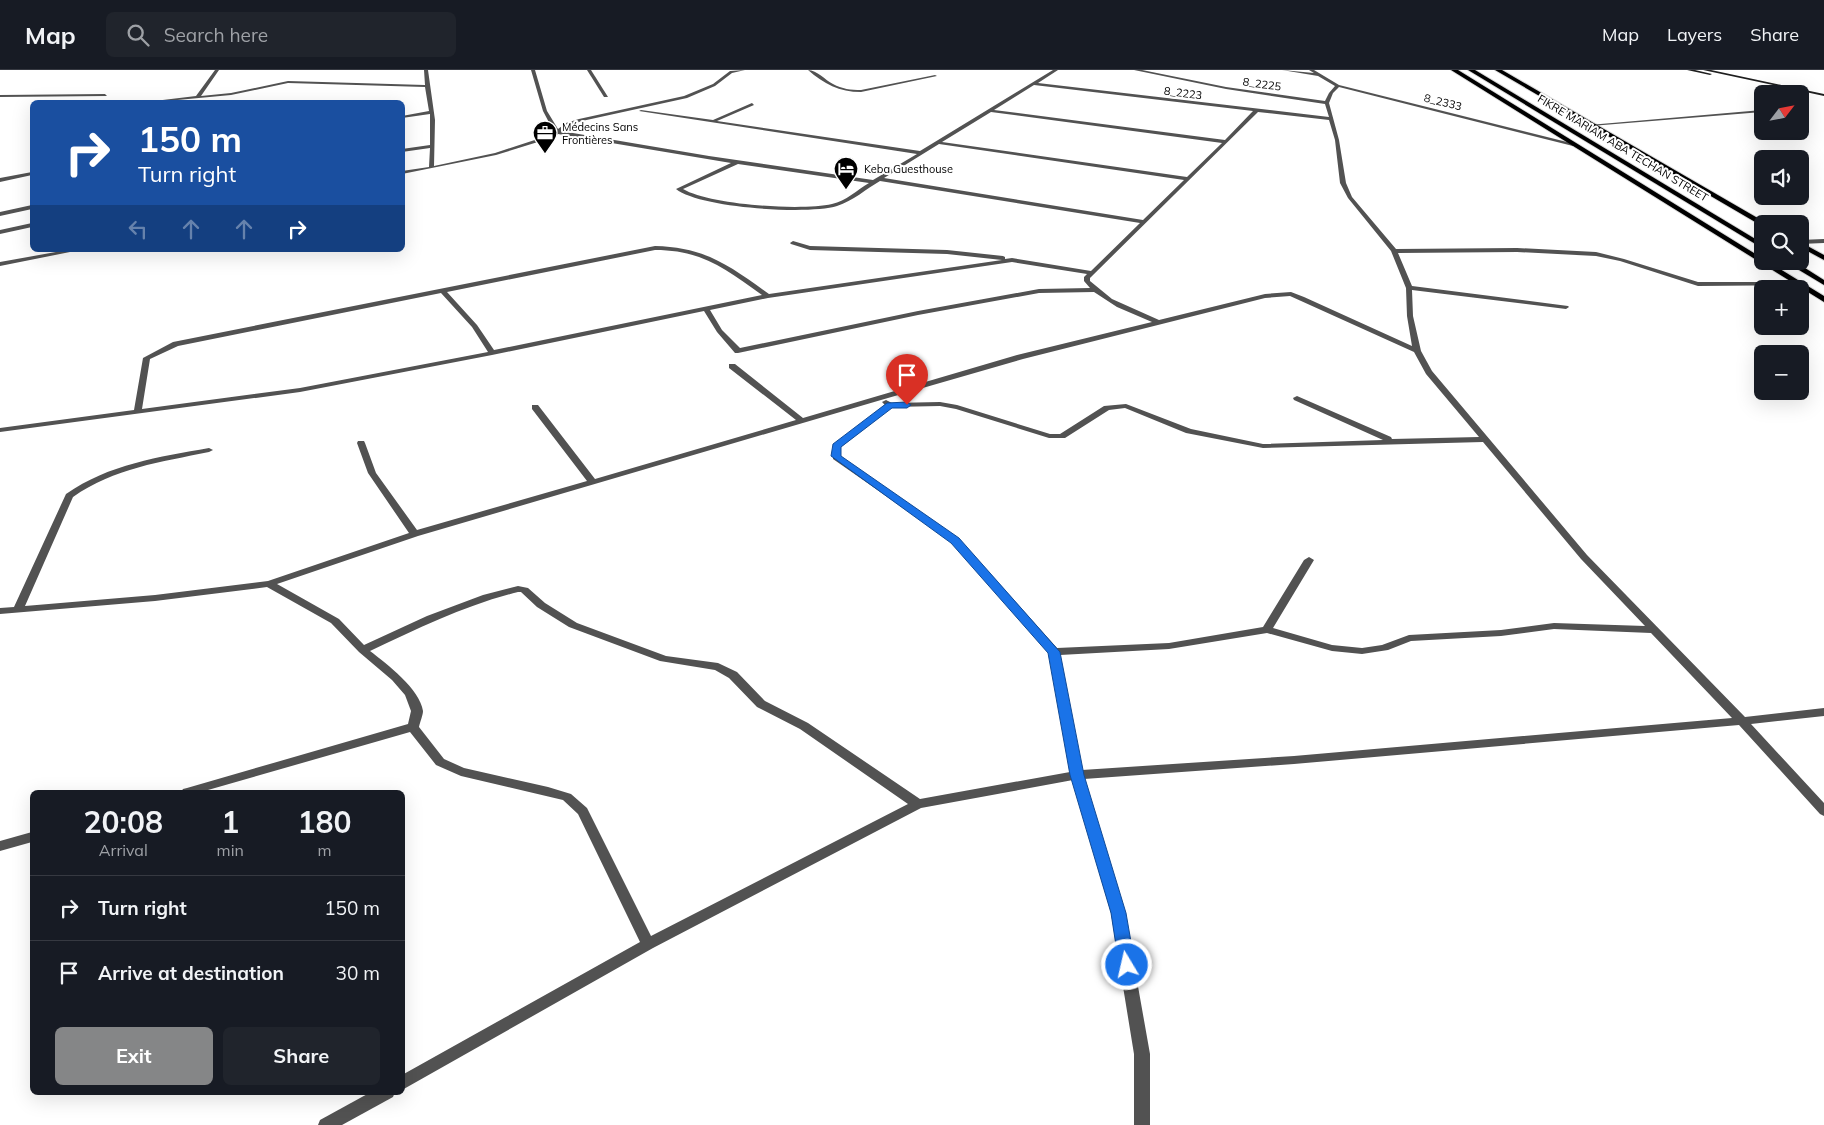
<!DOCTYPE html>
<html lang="en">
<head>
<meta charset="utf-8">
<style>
  :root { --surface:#171b24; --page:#20242c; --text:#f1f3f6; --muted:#9ea1a6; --line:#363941; --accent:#858687 }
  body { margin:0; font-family:Mulish,sans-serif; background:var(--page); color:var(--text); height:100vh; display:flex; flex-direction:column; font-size:19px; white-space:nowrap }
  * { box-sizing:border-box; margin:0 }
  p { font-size:16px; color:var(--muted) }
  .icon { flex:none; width:28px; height:28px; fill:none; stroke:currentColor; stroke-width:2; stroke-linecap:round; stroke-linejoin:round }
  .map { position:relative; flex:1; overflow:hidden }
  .drawer { position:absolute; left:30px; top:720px; width:375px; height:305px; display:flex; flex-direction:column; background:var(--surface); border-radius:8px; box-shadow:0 5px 20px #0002 }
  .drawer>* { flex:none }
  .banner { position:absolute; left:30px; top:30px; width:375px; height:152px; border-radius:8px; box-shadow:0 5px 20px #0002; background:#1a4fa0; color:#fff; overflow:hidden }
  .needle { width:32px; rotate:58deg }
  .fabs { position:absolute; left:1754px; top:15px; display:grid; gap:10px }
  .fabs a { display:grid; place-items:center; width:55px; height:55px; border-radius:8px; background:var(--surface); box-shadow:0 5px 20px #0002; font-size:25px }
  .pin { position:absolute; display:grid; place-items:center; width:42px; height:42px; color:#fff; margin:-51px -21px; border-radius:50% 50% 50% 0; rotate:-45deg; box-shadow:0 0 5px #0007 }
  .pin .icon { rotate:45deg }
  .me { position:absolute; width:55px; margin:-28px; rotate:351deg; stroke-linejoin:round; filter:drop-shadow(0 0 4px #0008) }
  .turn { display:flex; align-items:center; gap:18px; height:105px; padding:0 25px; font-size:22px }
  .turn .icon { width:65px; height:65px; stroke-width:2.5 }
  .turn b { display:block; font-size:35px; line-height:42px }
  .lanes { display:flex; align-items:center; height:48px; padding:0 25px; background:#0003; justify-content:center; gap:25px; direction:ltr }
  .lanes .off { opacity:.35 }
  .eta { display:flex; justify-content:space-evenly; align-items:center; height:85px; text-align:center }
  .eta b { font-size:30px; font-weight:700; line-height:35px }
  .action { display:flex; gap:10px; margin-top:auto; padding:10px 25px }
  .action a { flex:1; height:58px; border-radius:8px; background:var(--accent); color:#fff; font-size:20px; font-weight:700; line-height:58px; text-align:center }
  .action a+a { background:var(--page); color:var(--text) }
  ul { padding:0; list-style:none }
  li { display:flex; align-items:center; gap:15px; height:65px; padding:0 25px; border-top:1px solid var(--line) }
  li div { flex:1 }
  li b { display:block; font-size:19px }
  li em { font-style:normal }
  header { display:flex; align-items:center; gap:30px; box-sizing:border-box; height:70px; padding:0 25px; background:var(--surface); border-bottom:1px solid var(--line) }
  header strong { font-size:24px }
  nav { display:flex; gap:28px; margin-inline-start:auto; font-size:18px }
  .search { width:350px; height:45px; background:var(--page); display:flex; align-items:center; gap:12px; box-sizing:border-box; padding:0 18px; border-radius:8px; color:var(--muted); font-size:19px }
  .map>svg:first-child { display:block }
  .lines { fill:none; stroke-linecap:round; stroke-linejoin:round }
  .primary-casing { stroke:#dbdbdb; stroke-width:2 }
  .minor { fill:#525252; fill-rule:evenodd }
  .secondary { fill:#1f1f1f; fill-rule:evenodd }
  .primary { fill:#000; fill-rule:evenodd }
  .route { fill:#1a73e8; stroke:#114b97 }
  .labels { text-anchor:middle; stroke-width:4; stroke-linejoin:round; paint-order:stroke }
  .far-street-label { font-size:11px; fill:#000; stroke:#fff }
  .far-poi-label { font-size:11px; fill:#000; stroke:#fff; text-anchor:start }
</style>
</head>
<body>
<header>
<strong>Map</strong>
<div class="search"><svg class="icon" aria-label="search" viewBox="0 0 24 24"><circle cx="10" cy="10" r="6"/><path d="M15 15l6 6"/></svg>Search here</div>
<nav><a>Map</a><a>Layers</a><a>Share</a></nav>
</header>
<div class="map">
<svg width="1824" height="1055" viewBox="0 0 1824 1055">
  <rect width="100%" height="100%" fill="#fff"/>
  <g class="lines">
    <defs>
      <g id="primary">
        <path d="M 1451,0 L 1458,0 L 1762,188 L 1762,191 L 1767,191 L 1824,226 L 1824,232 Z"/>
        <path d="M 1468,0 L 1475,0 L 1762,173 L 1762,178 Z"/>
        <path d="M 1495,0 L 1502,0 L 1768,154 L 1762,154 L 1762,156 Z"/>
        <path d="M 1800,172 L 1824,185 L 1824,190 L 1800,177 Z"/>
        <path d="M 1784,191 L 1794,191 L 1824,210 L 1824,215 Z"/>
      </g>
    </defs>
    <use href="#primary" class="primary-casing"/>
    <g class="minor">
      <path d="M 215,0 L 219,0 L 201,26 L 231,23 L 288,11 L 425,15 L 424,0 L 428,0 L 435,50 L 434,96 L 495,83 L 550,65 L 554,62 L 543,41 L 531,0 L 535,0 L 547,41 L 558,59 L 566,53 L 579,49 L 684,26 L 713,14 L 730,1 L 745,0 L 732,3 L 715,16 L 687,28 L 582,51 L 570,55 L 561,61 L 709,86 L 873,110 L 917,84 L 639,41 L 641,40 L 713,50 L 752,33 L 754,35 L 717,51 L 920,81 L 1053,0 L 1058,0 L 1038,13 L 1329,47 L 1325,34 L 1226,19 L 1134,0 L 1142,0 L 1226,17 L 1325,31 L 1329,23 L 1335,16 L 1318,6 L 1282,0 L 1314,3 L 1309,0 L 1314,0 L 1339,15 L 1575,74 L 1573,76 L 1339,17 L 1333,23 L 1329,33 L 1339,70 L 1346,113 L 1352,127 L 1396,179 L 1517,178 L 1596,182 L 1624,189 L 1698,212 L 1799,212 L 1799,214 L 1797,215 L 1698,216 L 1620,191 L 1596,186 L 1517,182 L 1398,183 L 1412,216 L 1568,236 L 1569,237 L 1566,239 L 1412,220 L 1413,246 L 1421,281 L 1432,301 L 1587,485 L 1745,647 L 1824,638 L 1824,646 L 1751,654 L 1824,733 L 1824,746 L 1820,744 L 1739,655 L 1294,694 L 1084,709 L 1125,843 L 1150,984 L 1150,1055 L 1134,1055 L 1134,984 L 1111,843 L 1073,710 L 921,738 L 653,878 L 402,1020 L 402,1005 L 640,872 L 578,744 L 563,730 L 461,706 L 436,695 L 410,662 L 201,722 L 181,722 L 183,719 L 187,718 L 408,654 L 411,641 L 405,625 L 392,610 L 359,582 L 331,553 L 267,517 L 155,531 L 0,544 L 0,538 L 14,537 L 66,424 C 109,394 159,387 209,378 L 213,380 L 209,382 C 161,392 114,398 73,427 L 25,536 L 155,525 L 268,511 L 409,463 L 368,403 L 357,373 L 358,371 L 364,371 L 365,373 L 376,403 L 417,460 L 587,411 L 532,339 L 532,335 L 538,335 L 595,409 L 796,350 L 729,298 L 729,294 L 735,294 L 803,348 L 1017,285 L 1152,252 L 1117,237 L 1094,222 L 1039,223 L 918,245 L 738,283 L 735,283 L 717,262 L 704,241 L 492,285 L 300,322 L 0,362 L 0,358 L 134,340 L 143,288 L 173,272 L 655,176 C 705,177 730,196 769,224 L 1002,190 L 947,184 L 810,180 L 791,174 L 790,173 L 793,171 L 810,176 L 947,180 L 1003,186 L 1005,187 L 1005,189 L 1012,188 L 1091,201 L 1140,153 L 880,111 C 866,119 853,131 837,136 C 808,145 699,138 676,119 L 731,93 L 558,64 L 554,67 L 496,85 L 402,104 L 402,101 L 429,97 L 430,78 L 402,82 L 402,79 L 430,75 L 430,44 L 402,48 L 402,46 L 429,41 L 425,17 L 288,13 L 231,25 L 156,32 L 146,32 L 196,26 ZM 1034,15 L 1253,41 L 1225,70 L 994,40 ZM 991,42 L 1222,73 L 1187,107 L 942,72 ZM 1258,42 L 1329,50 L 1335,70 L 1340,113 L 1348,128 L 1391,181 L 1406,218 L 1407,246 L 1412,276 L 1304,227 L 1291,222 L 1265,224 L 1159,250 L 1112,229 L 1090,211 L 1090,208 ZM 939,74 L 1184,110 L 1143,150 L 884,108 ZM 738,94 L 869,113 C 857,120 846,131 832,134 C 801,141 710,135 683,119 ZM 655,180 C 703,180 725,199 762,225 L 494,280 L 477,255 L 447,222 ZM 1012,192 L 1087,204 L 1084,207 L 1084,211 L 1090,218 L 1039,219 L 918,241 L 740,278 L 722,260 L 710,240 L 768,228 ZM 441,223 L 472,257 L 488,282 L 300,318 L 142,339 L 150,289 L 178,276 ZM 1290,226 L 1414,282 L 1426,304 L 1479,367 L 1392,369 L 1391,367 L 1297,326 L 1293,328 L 1294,330 L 1383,370 L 1263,374 L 1191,359 L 1126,334 L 1104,336 L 1060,364 L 1050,364 L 957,335 L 940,332 L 892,333 L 886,330 L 882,332 L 885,335 L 833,376 L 833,389 L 952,472 L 1049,583 L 1070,702 L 920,729 L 808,653 L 765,631 L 737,602 L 718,593 L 666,586 L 577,553 L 545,533 L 528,518 L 518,516 L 483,525 L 427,546 L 364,575 L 339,549 L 277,514 L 418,466 L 881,330 L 1023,289 L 1265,228 ZM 940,336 L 956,339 L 1049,368 L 1065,368 L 1109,340 L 1125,338 L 1186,363 L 1263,378 L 1483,372 L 1581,489 L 1645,556 L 1554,553 L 1501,560 L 1409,565 L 1382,575 L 1362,578 L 1332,575 L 1273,558 L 1314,490 L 1309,487 L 1304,490 L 1263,557 L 1169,573 L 1057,578 L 958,468 L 840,386 L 841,377 L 892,337 ZM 518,522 L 521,522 L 537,537 L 569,557 L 660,591 L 715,600 L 729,608 L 757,637 L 800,659 L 908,734 L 651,866 L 587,738 L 571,724 L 548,717 L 464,698 L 444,689 L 419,657 C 420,652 423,645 423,641 C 420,619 387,594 370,581 C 419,558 466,535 518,522 ZM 1554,559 L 1651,563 L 1732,648 L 1294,686 L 1082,700 L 1060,585 L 1169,579 L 1267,563 L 1332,581 L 1362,584 L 1388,580 L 1411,571 L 1501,566 Z"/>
      <path d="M 587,0 L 591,0 L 608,27 L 604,27 Z"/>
      <path d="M 808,0 C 817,0 825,10 833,14 C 842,19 851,20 861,20 L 935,5 L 937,6 L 861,22 C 839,22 824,14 808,0 Z"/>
      <path d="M 105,24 L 107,26 L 0,27 L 0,25 Z"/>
      <path d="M 1762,40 L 1762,42 L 1591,56 L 1589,55 Z"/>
      <path d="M 32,102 L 32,105 L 0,112 L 0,108 Z"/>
      <path d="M 32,135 L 32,139 L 0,146 L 0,142 Z"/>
      <path d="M 32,153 L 32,157 L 0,164 L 0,160 Z"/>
      <path d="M 1824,169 L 1824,173 L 1800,174 L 1800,170 Z"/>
      <path d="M 67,180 L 80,180 L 0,196 L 0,192 Z"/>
      <path d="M 32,762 L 32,772 L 0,781 L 0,771 Z"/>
      <path d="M 371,1022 L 395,1022 L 393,1027 L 342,1055 L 318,1055 L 320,1050 Z"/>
    </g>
    <g class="secondary">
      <path d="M 1687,0 L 1695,0 L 1712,4 L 1710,5 Z"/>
      <path d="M 1703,0 L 1711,0 L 1824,24 L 1824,26 Z"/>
    </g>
    <use href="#primary" class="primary"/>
  </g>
  <path class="route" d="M 887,333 L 907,332 L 911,335 L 907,338 L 892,338 L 841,377 L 841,386 L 959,468 L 1060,582 L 1084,705 L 1126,843 L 1135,895 L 1133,900 L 1127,902 L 1121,900 L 1119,895 L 1111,843 L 1070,705 L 1048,583 L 951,473 L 831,386 L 833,374 Z"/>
  <defs>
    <symbol id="office-pin" viewBox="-11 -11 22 30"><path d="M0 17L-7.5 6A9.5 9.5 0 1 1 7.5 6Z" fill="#000" stroke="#fff"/><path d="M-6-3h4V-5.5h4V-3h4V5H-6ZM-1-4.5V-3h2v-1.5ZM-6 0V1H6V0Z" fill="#fff"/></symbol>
    <symbol id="hotel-pin" viewBox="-11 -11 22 30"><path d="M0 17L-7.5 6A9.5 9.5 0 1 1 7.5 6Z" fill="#000" stroke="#fff"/><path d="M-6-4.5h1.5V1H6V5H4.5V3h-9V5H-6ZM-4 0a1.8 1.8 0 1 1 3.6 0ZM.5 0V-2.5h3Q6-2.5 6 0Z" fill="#fff"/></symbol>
  </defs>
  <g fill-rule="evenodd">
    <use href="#office-pin" x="531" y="49" width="28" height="38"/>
    <use href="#hotel-pin" x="832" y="85" width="28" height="38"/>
  </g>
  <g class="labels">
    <g class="far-street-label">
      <text transform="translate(1262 14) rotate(8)" y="4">8_2225</text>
      <text transform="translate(1183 23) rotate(7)" y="4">8_2223</text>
      <text transform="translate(1443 32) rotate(14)" y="4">8_2333</text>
      <text transform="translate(1623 78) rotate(31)" y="4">FIKRE MARIAM ABA TECHAN STREET</text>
    </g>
    <g class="far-poi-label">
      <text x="562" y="61">Médecins Sans<tspan x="562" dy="13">Frontières</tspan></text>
      <text x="864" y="103">Keba Guesthouse</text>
    </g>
  </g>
</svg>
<div class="fabs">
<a><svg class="needle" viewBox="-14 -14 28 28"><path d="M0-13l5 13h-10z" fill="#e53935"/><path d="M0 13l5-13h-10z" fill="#9ea1a6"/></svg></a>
<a><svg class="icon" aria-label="sound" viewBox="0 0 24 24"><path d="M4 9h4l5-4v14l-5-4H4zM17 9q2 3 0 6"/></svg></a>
<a><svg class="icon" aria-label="search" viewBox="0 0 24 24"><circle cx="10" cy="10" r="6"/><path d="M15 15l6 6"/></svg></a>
<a>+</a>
<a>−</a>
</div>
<div class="pin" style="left:907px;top:335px;background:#d93025"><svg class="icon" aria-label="arrive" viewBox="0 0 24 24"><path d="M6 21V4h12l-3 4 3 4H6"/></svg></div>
<svg class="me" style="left:1127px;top:895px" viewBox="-20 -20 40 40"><circle r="17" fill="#1a73e8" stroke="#fff" stroke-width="3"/><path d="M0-11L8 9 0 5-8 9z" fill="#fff"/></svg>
<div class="banner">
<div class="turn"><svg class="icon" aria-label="right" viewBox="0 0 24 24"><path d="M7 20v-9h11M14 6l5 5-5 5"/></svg><div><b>150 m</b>Turn right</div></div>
<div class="lanes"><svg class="icon off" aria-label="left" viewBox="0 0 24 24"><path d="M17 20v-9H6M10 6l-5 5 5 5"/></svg><svg class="icon off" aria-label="ahead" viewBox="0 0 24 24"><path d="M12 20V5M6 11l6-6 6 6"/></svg><svg class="icon off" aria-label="ahead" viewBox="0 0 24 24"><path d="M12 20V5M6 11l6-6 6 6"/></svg><svg class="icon" aria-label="right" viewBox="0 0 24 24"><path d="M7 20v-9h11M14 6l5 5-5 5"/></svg></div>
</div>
<section class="drawer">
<div class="eta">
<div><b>20:08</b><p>Arrival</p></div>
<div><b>1</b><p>min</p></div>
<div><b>180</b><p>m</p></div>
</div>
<ul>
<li><svg class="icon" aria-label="right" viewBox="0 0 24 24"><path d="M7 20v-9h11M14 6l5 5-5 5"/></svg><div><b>Turn right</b></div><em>150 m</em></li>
<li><svg class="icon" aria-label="arrive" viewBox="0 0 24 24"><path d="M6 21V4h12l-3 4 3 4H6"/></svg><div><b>Arrive at destination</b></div><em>30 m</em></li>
</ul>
<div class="action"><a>Exit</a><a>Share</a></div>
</section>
</div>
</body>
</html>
